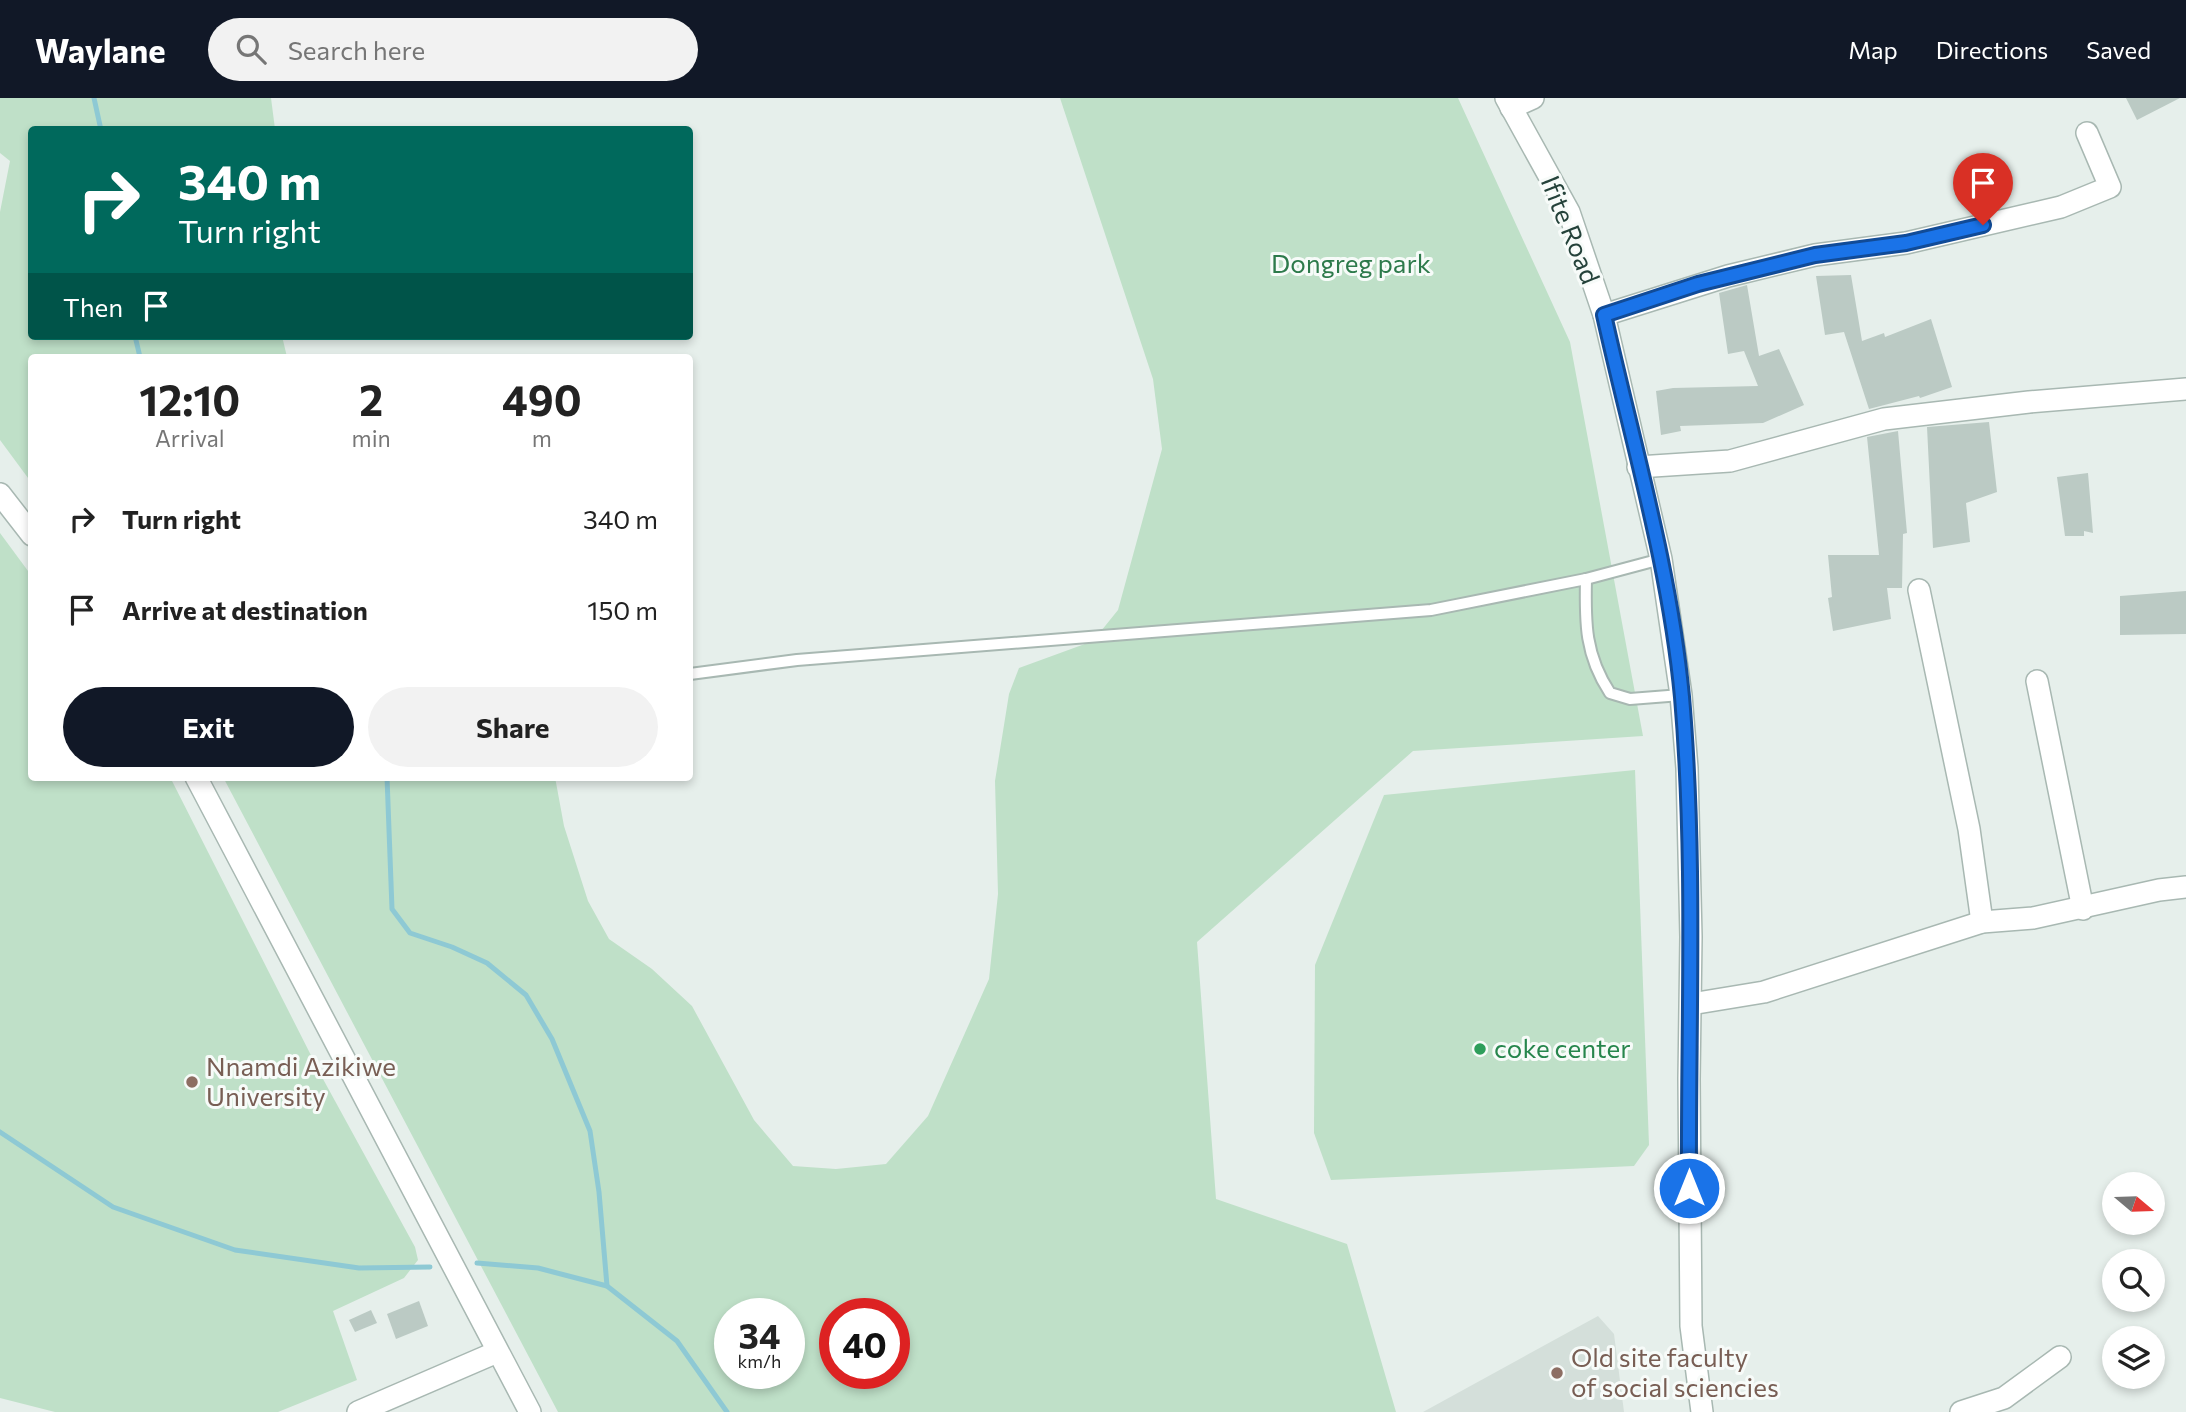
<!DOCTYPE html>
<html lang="en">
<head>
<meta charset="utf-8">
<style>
  :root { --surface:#fff; --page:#f2f2f2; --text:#222; --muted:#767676; --accent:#111827 }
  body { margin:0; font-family:Commissioner,sans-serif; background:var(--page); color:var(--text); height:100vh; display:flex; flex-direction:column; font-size:26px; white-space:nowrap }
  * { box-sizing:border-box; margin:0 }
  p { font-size:23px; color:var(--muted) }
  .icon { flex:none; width:38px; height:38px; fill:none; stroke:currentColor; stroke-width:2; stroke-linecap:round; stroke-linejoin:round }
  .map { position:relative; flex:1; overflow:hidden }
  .panel { position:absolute; left:28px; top:256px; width:665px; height:427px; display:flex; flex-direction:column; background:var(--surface); border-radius:7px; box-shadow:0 4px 10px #0003 }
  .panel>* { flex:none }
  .hud { position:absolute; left:28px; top:28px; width:665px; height:214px; border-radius:7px; box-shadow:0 4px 10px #0003; background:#00695c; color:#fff; overflow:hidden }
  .needle { width:46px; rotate:109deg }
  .fabs { position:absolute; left:2102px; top:1074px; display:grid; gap:14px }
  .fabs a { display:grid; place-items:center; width:63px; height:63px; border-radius:50%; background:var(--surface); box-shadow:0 4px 10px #0003; font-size:35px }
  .speed { position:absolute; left:714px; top:1200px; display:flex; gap:14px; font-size:35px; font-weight:700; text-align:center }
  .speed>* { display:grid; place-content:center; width:91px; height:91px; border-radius:50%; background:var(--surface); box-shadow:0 4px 10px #0003; line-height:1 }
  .speed small { font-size:18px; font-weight:400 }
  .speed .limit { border:10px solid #d22; background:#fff; color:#111 }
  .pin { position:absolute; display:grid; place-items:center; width:60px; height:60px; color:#fff; margin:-72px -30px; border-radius:50% 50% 50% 0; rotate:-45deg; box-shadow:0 0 7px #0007 }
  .pin .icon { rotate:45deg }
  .me { position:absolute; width:77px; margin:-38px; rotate:0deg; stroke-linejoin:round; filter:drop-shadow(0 0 5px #0008) }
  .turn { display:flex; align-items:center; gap:24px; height:147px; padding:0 35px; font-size:32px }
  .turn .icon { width:91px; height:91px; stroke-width:2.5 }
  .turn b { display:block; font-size:49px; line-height:60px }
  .then { display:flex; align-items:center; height:66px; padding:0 35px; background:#0003; gap:14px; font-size:26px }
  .eta { display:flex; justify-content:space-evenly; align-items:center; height:119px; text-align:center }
  .eta b { font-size:42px; font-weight:700; line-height:49px }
  .primary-button { display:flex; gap:14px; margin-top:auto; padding:14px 35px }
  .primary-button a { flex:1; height:80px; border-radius:42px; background:var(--accent); color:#fff; font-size:28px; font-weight:700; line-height:80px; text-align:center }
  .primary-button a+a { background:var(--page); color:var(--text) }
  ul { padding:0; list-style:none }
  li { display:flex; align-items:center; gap:21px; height:91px; padding:0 35px }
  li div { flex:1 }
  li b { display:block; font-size:26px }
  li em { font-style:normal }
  header { display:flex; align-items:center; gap:42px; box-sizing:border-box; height:98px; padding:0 35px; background:var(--accent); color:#fff }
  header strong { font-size:33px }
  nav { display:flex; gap:38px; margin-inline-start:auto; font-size:24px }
  .search { width:490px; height:63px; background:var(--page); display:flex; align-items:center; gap:18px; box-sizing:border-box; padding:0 24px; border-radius:38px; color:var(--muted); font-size:26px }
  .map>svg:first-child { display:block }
  .built { fill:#d4dfda }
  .green { fill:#bfe0c8; fill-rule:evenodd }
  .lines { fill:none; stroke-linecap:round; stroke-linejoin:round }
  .stream { stroke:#8ec9d4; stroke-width:5 }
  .building { fill:#bbcac4 }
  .service-casing { stroke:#a8b8b2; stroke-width:14 }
  .minor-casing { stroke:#a8b8b2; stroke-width:24 }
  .tertiary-casing { stroke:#a8b8b2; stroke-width:24 }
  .service { stroke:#fff; stroke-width:10 }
  .minor { stroke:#fff; stroke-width:21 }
  .tertiary { stroke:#fff; stroke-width:21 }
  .route-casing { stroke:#114b97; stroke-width:18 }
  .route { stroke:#1a73e8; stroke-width:12 }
  .leisure-dot { fill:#2e9e5b; stroke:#f7fbf9; stroke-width:2.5 }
  .education-dot { fill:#8d6e63; stroke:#f7fbf9; stroke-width:2.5 }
  .labels { text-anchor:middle; stroke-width:6; stroke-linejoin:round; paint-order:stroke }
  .street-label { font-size:26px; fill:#24423a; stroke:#f7fbf9 }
  .park-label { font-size:26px; fill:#2d7a4b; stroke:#f7fbf9 }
  .leisure-label { font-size:26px; fill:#27864d; stroke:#f7fbf9; text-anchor:start }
  .education-label { font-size:26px; fill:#785e54; stroke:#f7fbf9; text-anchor:start }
</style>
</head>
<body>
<header>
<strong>Waylane</strong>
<div class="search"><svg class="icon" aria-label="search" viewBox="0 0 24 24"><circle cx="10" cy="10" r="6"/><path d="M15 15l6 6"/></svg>Search here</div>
<nav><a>Map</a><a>Directions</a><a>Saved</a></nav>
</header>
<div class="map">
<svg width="2186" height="1314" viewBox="0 0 2186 1314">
  <rect width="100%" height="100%" fill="#e6efeb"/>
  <path class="built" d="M 1598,1218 L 1614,1236 L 1624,1314 L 1423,1314 Z"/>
  <g class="green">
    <path d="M 0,0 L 271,0 L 275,31 L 32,32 L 32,238 L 282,238 L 287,259 L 32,259 L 31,384 L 0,342 L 0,114 L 10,63 L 0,55 Z"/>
    <path d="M 1060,0 L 1458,0 L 1570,244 L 1643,638 L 1413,653 L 1197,844 L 1216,1101 L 1347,1146 L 1396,1314 L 558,1314 L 223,679 L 555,679 L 564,728 L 588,803 L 609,841 L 652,871 L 692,908 L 754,1022 L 793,1068 L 836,1071 L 886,1066 L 928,1018 L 989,881 L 998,796 L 995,683 L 1009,596 L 1019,570 L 1093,543 L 1118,512 L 1162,351 L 1153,281 ZM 730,1216 L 789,1216 L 789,1276 L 730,1276 ZM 835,1216 L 894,1216 L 894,1276 L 835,1276 Z"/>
    <path d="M 0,435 L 31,477 L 32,679 L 170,679 L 323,981 L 415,1149 L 418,1162 L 404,1180 L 333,1213 L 357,1282 L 278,1314 L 55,1314 L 0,1300 Z"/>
    <path d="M 1635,672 L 1649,1047 L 1634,1068 L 1331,1082 L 1314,1035 L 1315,867 L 1384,697 Z"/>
  </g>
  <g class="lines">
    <g class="stream">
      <path d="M 94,0 L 101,32"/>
      <path d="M 135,238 L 140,259"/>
      <path d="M 387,679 L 392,811 L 410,835 L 452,849 L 487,865 L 526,897 L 552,941 L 590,1033 L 599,1094 L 607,1188"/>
      <path d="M 0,1034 L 113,1109 L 235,1152 L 359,1170 L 430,1169"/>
      <path d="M 477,1165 L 538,1170 L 607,1188 L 677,1243 L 727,1314"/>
    </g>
  </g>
  <g class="building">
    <path d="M 2126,0 L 2180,0 L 2137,22 Z"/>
    <path d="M 1851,177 L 1862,243 L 1884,235 L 1885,239 L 1931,221 L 1952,289 L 1920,300 L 1919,298 L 1869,311 L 1844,234 L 1825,237 L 1816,178 Z"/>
    <path d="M 1747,187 L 1759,258 L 1779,251 L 1804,307 L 1763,325 L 1680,328 L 1681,333 L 1661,337 L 1656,293 L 1673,290 L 1758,288 L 1744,253 L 1728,256 L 1719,195 Z"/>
    <path d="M 1989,324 L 1997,394 L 1966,405 L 1970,444 L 1933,450 L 1927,329 Z"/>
    <path d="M 1898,333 L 1907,435 L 1903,436 L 1902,490 L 1887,490 L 1891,521 L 1833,533 L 1828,500 L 1832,499 L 1828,457 L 1879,457 L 1867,339 Z"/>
    <path d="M 2088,375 L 2093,435 L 2084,433 L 2084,438 L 2065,438 L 2057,379 Z"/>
    <path d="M 2186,493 L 2186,536 L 2120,537 L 2120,498 Z"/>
    <path d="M 419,1203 L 428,1228 L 396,1241 L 387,1216 Z"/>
    <path d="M 371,1212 L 377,1225 L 355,1234 L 349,1222 Z"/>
  </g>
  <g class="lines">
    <defs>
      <g id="service">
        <path d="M 1586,481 C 1585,525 1585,557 1610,595 L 1630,601 L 1681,597"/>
        <path d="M 690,576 L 797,562 L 1431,512 L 1586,481 L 1661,461"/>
      </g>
      <g id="minor">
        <path d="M 1511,10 L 1533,0"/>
        <path d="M 1604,217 L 1728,178 L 1815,157 L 1906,145 L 2061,109 L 2110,89 L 2087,35"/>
        <path d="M 1638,369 L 1730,363 L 1884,321 L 2029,304 L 2186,291"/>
        <path d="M 0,396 L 32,437"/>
        <path d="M 1919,492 L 1969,731 L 1982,824"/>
        <path d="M 2037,583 L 2083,811"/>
        <path d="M 196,679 L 530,1314"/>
        <path d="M 1691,906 L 1764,894 L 1982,824 L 2033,820 L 2159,792 L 2186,789"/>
        <path d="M 358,1314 L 497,1254"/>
        <path d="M 1961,1314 L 2004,1300 L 2060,1259"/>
      </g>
      <path id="tertiary" d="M 1506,0 L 1569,114 L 1604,217 L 1661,461 L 1681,597 L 1687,670 L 1691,839 L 1689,981 L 1691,1228 L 1702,1314"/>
    </defs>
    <use href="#service" class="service-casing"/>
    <use href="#minor" class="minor-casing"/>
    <use href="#tertiary" class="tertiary-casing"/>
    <use href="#service" class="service"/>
    <use href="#minor" class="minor"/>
    <use href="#tertiary" class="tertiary"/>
  </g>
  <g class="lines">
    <defs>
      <path id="route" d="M 1689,1090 C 1688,927 1696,763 1682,599 C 1670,470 1632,343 1604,217 L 1698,186 L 1815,157 L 1906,145 L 1983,127"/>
    </defs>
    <use href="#route" class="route-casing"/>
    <use href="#route" class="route"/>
  </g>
  <circle class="leisure-dot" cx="1480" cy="951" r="7"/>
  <g class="education-dot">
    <circle cx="192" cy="984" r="7"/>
    <circle cx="1557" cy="1275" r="7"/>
  </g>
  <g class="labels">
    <g class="street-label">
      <text transform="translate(1570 132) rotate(68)" y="9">Ifite Road</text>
    </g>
    <g class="park-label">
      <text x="1351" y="175">Dongreg park</text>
    </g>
    <g class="leisure-label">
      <text x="1494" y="960">coke center</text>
    </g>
    <g class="education-label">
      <text x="206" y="978">Nnamdi Azikiwe<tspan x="206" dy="30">University</tspan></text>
      <text x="1571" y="1269">Old site faculty<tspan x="1571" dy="30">of social sciencies</tspan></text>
    </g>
  </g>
</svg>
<div class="fabs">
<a><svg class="needle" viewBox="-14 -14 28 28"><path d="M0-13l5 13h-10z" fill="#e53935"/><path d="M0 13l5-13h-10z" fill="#767676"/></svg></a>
<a><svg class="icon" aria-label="search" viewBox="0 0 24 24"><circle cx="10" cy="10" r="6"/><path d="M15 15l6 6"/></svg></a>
<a><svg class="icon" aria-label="layers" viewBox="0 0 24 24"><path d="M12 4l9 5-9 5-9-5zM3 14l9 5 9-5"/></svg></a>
</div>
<div class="speed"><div>34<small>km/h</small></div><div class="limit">40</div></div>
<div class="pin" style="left:1983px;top:127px;background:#d93025"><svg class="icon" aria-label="arrive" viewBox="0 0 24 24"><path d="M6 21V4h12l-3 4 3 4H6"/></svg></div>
<svg class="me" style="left:1689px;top:1090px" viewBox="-20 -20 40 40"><circle r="17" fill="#1a73e8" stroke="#fff" stroke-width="3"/><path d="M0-11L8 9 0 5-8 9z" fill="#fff"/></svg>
<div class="hud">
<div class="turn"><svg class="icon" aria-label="right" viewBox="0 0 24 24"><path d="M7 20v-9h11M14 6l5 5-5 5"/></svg><div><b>340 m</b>Turn right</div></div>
<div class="then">Then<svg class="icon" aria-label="arrive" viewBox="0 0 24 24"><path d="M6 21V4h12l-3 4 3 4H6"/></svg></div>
</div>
<section class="panel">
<div class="eta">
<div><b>12:10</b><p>Arrival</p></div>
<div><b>2</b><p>min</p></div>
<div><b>490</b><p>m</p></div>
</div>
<ul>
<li><svg class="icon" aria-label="right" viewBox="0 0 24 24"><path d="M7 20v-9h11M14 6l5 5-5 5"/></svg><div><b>Turn right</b></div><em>340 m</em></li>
<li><svg class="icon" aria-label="arrive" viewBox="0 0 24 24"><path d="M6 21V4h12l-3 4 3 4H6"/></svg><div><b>Arrive at destination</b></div><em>150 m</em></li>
</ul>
<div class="primary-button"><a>Exit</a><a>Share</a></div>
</section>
</div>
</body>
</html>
